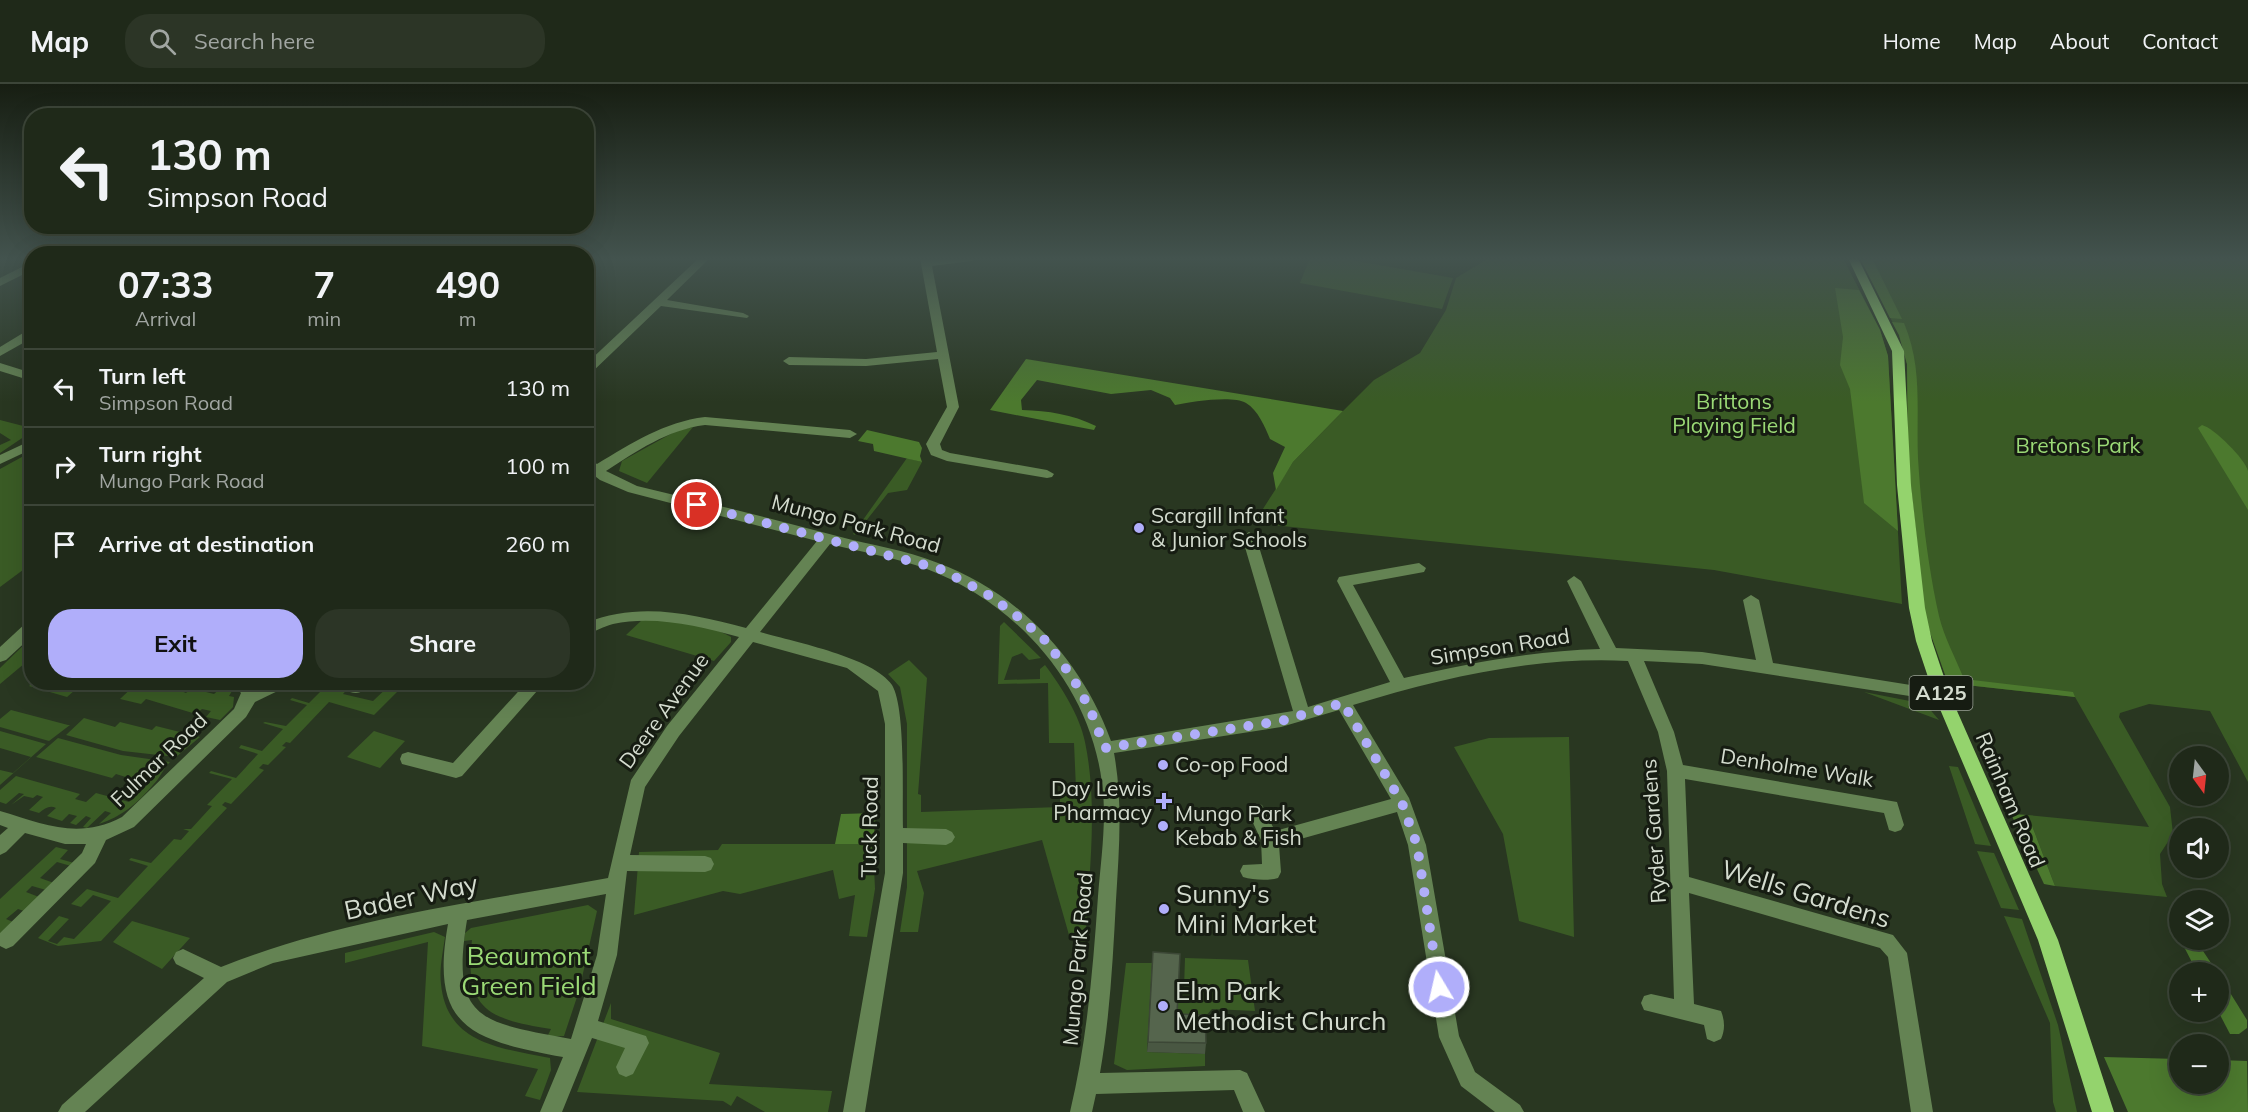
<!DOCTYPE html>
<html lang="en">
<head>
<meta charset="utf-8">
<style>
  :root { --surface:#1f2919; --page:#2c3526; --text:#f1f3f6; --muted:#a1a6a2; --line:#3c4538; --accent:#b0aefa }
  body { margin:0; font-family:Mulish,sans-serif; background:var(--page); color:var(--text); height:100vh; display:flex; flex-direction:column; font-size:22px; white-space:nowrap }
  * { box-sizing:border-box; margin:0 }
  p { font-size:20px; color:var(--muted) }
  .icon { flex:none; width:33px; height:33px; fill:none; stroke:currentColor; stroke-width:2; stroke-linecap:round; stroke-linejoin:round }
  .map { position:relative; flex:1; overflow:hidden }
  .details { position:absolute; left:24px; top:162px; width:570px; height:444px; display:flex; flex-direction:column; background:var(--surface); border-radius:24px; box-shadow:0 6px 24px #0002,0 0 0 2px var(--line) }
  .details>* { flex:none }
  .top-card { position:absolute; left:24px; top:24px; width:570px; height:126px; border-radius:24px; box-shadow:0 6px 24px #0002,0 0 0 2px var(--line); background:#1f2919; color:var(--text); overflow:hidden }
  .needle { width:39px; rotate:165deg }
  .fabs { position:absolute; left:2169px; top:662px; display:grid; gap:12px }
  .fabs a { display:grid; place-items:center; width:60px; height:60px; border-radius:50%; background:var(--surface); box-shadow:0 6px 24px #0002,0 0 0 2px var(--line); font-size:30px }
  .pin { position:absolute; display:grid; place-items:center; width:51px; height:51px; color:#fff; margin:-26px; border:3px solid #fff; border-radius:50%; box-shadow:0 2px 6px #0007 }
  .me { position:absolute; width:66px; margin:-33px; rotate:351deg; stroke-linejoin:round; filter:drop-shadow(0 0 4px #0008) }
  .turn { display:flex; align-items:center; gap:21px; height:126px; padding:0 24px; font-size:27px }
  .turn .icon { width:78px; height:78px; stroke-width:2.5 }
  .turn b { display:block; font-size:42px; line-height:51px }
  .eta { display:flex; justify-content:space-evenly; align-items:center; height:102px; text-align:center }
  .eta b { font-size:36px; font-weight:700; line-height:42px }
  .primary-button { display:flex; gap:12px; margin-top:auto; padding:12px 24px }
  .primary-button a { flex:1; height:69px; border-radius:24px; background:var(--accent); color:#111; font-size:24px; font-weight:700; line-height:69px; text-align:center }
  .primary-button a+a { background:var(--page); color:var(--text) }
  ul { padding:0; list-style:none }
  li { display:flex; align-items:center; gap:18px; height:78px; padding:0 24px; border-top:2px solid var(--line) }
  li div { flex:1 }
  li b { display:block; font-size:22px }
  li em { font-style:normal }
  header { display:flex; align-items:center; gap:36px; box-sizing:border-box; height:84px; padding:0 30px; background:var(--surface); border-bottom:2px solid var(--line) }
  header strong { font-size:28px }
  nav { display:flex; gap:33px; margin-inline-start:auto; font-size:21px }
  .search { width:420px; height:54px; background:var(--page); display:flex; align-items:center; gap:15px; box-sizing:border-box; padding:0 21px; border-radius:24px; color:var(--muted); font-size:22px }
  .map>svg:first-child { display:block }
  .green { fill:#3a5b25 }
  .forest { fill:#4c792e }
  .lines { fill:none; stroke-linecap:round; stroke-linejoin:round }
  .minor { fill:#648353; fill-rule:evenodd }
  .major { fill:#94d36d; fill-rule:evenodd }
  .wall { fill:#495742 }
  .building { fill:#55654d; stroke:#3c4736; stroke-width:1.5 }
  .route { stroke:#b0aefa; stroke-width:10; stroke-dasharray:0 18 }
  .poi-dot { fill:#b0aefa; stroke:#161c12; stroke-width:2 }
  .labels { text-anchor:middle; stroke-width:6; stroke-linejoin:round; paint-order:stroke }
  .shield { fill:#161c12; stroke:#9ba296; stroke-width:1.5 }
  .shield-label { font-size:20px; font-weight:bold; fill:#d4dccf }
  .park-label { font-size:21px; fill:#9bda76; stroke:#161c12 }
  .poi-label { font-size:21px; fill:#d4dccf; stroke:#161c12; text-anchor:start }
  .street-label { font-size:21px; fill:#d4dccf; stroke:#161c12 }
  .near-poi-label { font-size:26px; fill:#d4dccf; stroke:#161c12; text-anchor:start }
  .near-street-label { font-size:26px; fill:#d4dccf; stroke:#161c12 }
  .near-park-label { font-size:26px; fill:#9bda76; stroke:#161c12 }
</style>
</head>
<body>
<header>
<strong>Map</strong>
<div class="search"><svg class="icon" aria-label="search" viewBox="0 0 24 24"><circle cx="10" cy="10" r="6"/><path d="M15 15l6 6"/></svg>Search here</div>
<nav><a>Home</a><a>Map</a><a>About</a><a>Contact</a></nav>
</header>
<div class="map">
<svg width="2248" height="1028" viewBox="0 0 2248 1028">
  <rect width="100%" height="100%" fill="#293721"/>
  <g class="green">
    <path d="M 1310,174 L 1339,174 L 1453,194 L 1442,225 L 1300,199 Z"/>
    <path d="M 1489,174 L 1843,174 L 1880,246 L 1888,272 L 1902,520 L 1714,486 L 1254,439 L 1293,378 L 1343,327 L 1374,296 L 1420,269 L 1446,226 L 1456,194 Z"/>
    <path d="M 1860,174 L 2248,174 L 2248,698 L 2210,627 L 2149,620 L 2120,629 L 2119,633 L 2170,723 L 2173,750 L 2160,770 L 2162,800 L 2167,813 L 2055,802 L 2028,731 L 2149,743 L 2075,613 L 1948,599 L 1925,534 L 1908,373 L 1907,280 L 1899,251 Z"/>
    <path d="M 0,336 L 31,344 L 31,348 L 0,369 L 0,361 L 11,356 L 0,349 Z"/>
    <path d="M 693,343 L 647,399 L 619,387 L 622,377 L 676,347 Z"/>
    <path d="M 31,368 L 31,480 L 0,503 L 0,385 Z"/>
    <path d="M 907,374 L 922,378 L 907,406 L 888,409 L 855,451 L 853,450 Z"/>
    <path d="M 643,535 C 672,538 705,538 731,553 L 731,558 L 714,577 L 626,551 Z"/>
    <path d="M 1004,538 L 1041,574 L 1029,576 L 1022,569 L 1012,573 L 1004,596 L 1040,595 L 1040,585 L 1045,581 C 1061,602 1080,632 1085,658 C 1099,725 1088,797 1085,865 L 1069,851 L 1042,756 L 917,787 L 924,809 L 918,848 L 900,848 L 907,803 L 907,640 L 900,603 L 888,590 L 909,576 L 927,594 L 918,710 L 921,711 L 921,728 L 1060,723 L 1060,706 L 1076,705 L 1074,659 L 1049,659 L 1048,599 L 998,600 L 1000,542 Z"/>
    <path d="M 31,554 L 31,574 L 0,600 L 0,584 Z"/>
    <path d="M 138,598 L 158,599 L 166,602 L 170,599 L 184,599 L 187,601 L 181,607 L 186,609 L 197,599 L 208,600 L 205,603 L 209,605 L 206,608 L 214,610 L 221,604 L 232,607 L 229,612 L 234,613 L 233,623 L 220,636 L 206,633 L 211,627 L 202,625 L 196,630 L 146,615 L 141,620 L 120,615 Z"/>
    <path d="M 354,598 L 343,610 L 373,617 L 392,599 L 406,599 L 374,631 L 329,618 L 290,659 L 286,658 L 282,662 L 286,663 L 268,681 L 263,680 L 259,684 L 264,686 L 231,720 L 225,718 L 222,721 L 227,724 L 101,857 L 58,862 L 38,854 L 59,832 L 69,835 L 48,857 L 57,860 L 64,853 L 74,855 L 111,817 L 93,811 L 81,823 L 71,820 L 87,805 L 118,814 L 148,782 L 129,776 L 131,774 L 151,779 L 174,755 L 181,756 L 189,747 L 183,745 L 191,745 L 212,722 L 207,721 L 232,695 L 209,689 L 211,687 L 236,694 L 258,670 L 239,664 L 241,661 L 262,667 L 283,645 L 263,639 L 265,638 L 286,642 L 307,621 L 290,616 L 292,614 L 309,619 L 329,599 Z"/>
    <path d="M 33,599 L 33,598 L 83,599 L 67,613 L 29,602 Z"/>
    <path d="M 1864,608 L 1920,619 L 1927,622 L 1939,636 Z"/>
    <path d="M 11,626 L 68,641 L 70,641 L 49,657 L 0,643 L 0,635 Z"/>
    <path d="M 84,634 L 115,643 L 120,638 L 152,646 L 156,642 L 200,653 L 176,673 L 123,667 L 66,651 Z"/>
    <path d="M 0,647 L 46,660 L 0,701 L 0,686 L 13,689 L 31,673 L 0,664 Z"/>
    <path d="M 374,647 L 405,657 L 380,684 L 347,673 Z"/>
    <path d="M 1569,653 L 1574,853 L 1519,837 L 1503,750 L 1454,663 L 1489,654 Z"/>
    <path d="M 58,654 L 121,671 L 170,678 C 163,685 160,694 153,701 C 138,719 121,733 99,740 L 111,729 L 105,727 L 87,744 L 83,743 L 91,734 L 86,732 L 76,741 L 70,739 L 77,732 L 69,730 L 62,737 L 47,732 L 56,724 C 50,721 45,724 39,729 L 29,726 L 43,713 L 37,711 L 33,714 L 24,712 L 11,721 L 24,710 L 19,709 L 6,720 L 0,718 L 0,706 L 16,692 L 80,710 L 75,715 L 86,718 L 96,709 L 129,718 L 148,700 L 116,690 L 112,694 L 36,673 Z"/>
    <path d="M 1949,682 L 1958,683 L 1991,762 L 1975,760 Z"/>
    <path d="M 722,760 L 873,760 L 875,805 L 867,853 L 849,852 L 855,811 L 839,815 L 833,786 L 740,810 L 723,807 L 634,831 L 639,768 L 718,766 Z"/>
    <path d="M 56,763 L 68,766 L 60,775 L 74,779 L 71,782 L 57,778 L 40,794 L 54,799 L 46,806 L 32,802 L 26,808 L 39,813 L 24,827 L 18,825 L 6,835 L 13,838 L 0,850 L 0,815 Z"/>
    <path d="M 1977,767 L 1994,769 L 2019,826 L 2001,824 Z"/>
    <path d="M 588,821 L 597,827 L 579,907 L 564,952 L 547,953 L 551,945 C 487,935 464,925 472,856 L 464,857 L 465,849 L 471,844 Z"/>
    <path d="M 2004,832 L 2022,835 L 2058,941 L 2077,1028 L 2056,1028 L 2053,1018 L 2050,939 Z"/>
    <path d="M 132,837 L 190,854 L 162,885 L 113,858 Z"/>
    <path d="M 434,848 L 445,853 C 443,868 439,885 441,900 C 447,961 502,964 550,974 L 551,986 L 540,1016 L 525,1012 L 538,985 L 422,962 L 428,858 L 345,879 L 345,869 Z"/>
    <path d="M 1185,874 L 1248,876 L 1255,927 L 1212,925 L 1204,934 L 1176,940 L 1178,904 L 1184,904 Z"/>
    <path d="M 1126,879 L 1152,879 L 1147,968 L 1205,970 L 1205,982 L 1127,986 L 1114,980 Z"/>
    <path d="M 611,919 L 611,935 L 720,969 L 709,1000 L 832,1007 L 828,1028 L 765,1028 L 737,1012 L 731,1022 L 723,1017 L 577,1008 Z"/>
  </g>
  <g class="forest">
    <path d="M 1860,174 L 1872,174 L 1902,235 L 1890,234 Z"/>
    <path d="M 1835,204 L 1859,206 L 1880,246 L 1888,272 L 1898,447 L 1864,419 L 1850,305 L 1840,281 L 1843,253 Z"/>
    <path d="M 1892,238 L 1904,239 C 1923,284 1916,326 1918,374 C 1921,424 1928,483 1939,532 C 1944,553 1956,575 1964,595 L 2073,608 L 2075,613 L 1948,599 L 1925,534 L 1908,373 L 1907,280 L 1899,251 Z"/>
    <path d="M 1026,275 L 1343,327 L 1293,378 L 1276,406 L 1273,389 L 1285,363 L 1270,355 C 1265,343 1258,326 1246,319 C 1232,311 1191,318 1175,321 L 1170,314 L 1151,306 L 1111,310 L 1037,296 L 1021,316 L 1022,326 C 1049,327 1071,330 1096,342 L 1094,346 L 990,326 Z"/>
    <path d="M 2202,341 C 2214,344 2245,375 2248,387 C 2248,399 2248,414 2248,426 L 2198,344 Z"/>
    <path d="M 867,346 L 919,358 L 922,364 L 920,372 L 922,378 L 874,367 L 873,360 L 858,357 Z"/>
    <path d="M 876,729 L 873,760 L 835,760 L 841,730 Z"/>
    <path d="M 2011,730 L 2028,731 L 2055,802 L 2044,800 Z"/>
    <path d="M 2180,855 L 2195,855 L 2217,888 L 2197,888 Z"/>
    <path d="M 2219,891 L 2247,936 L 2247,944 L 2239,950 L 2230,950 L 2218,927 Z"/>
    <path d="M 2104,973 L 2179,975 L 2180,999 L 2218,999 L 2219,976 L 2247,977 L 2248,1028 L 2128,1028 Z"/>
  </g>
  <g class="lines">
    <g class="minor">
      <path d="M 699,174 L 710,174 L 667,216 L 743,229 L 749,232 L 747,234 L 661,222 L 590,290 L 586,291 L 586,280 Z"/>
      <path d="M 920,174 L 977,174 L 972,177 L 932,182 L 959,323 L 940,360 L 942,366 L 950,369 L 1047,386 L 1054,390 L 1052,393 L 1047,394 L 947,377 L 931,371 L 926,360 L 947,323 L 938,275 L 866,282 L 789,281 L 783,277 L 789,273 L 866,275 L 937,268 Z"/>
      <path d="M 32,178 L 32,186 L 0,202 L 0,194 Z"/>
      <path d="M 28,246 L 32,246 L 32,254 L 0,272 L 0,263 Z"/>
      <path d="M 0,279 L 32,289 L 32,297 L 0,287 Z"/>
      <path d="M 705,333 L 850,346 L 857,350 L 850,354 L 705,341 C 667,346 637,367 606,387 L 637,402 C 704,418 771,434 837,452 C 870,461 906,466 938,479 C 1019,509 1082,576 1111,657 L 1293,627 L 1242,453 L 1249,448 L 1256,453 L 1308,623 L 1390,598 L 1337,497 L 1339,493 L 1419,479 L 1426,484 L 1424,488 L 1353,501 L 1404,594 C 1472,579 1531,567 1600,565 L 1567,497 L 1574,492 L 1581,497 L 1616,564 L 1702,568 L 1756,576 L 1743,516 L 1751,511 L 1759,516 L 1773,579 L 1948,607 L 1950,611 L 1948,615 L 1942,617 L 1702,580 L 1644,577 L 1674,648 L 1683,681 L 1897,718 L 1904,741 L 1901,746 L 1895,748 L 1889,746 L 1884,729 L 1685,695 L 1689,793 L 1893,851 L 1907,869 L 1933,1028 L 1911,1028 L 1888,873 L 1880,864 L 1689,809 L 1694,920 L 1721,927 C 1725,937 1725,946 1721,955 L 1714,958 L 1707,955 L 1704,941 L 1644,926 L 1641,919 L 1644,912 L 1651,910 L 1674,915 L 1667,687 L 1658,648 L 1628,577 C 1535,572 1442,594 1353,621 L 1409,714 L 1426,761 L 1459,952 L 1475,988 L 1520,1021 L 1524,1028 L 1495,1028 L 1461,1002 L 1439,953 L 1408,761 L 1397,728 L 1279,761 L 1281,788 L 1278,794 C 1268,797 1253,796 1243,793 L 1240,787 L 1243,781 L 1262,780 L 1261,756 L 1247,726 L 1250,721 L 1256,719 L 1262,721 L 1275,747 L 1391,715 L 1339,626 L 1281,643 L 1114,669 C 1123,719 1119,766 1116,816 C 1113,874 1110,932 1100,989 L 1240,986 L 1247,989 L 1265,1028 L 1243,1028 L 1234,1006 L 1096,1010 L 1092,1028 L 1070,1028 C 1087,957 1093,885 1098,812 C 1101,775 1107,736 1102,699 C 1090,602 1018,520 927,485 C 896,474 862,468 830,460 L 760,548 C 793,558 873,573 892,601 C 906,624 902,714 903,744 L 946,745 L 952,748 L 955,753 L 952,758 L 946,761 L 903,759 L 903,789 L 865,1028 L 843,1028 L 885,789 L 885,640 L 878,607 L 847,584 L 753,558 L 679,652 L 645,703 L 630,771 L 705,772 L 711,774 L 714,780 L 711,786 L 705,788 L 627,787 L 617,871 L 598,937 L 646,952 L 649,959 L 633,990 L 626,993 L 619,990 L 616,983 L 625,964 L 592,954 L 562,1028 L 540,1028 L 563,973 C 473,956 429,945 448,840 L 273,879 L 227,898 L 85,1028 L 58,1028 L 62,1021 L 204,894 L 176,880 L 173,874 L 176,868 L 183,865 L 221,883 C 343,834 479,818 608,794 L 631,696 L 667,642 L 739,553 C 699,542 654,531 613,540 C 604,542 595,548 586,550 L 586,539 C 639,517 693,530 746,544 L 817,457 L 628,408 L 600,396 L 586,385 L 586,374 L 597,380 C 632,359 664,338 705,333 ZM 606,810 L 597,871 L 571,955 C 482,938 450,938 467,836 Z"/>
      <path d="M 32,356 L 32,365 L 0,380 L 0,371 Z"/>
      <path d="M 32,537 L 32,552 L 6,576 L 0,578 L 0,563 L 27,538 Z"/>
      <path d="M 231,598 L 250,598 L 255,604 L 266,598 L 290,598 L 288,602 L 255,618 L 246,633 L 134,743 L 106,756 L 95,779 L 13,862 L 6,865 L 0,862 L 0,849 L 82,769 L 86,760 L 65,760 L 25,749 L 6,768 L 0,771 L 0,751 L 8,744 L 0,741 L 0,727 C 44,740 78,756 122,733 L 234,625 L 241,609 Z"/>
      <path d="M 351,598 L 369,598 C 364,607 360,611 350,608 L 348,604 Z"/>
      <path d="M 527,598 L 545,598 L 462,692 L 456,694 L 402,680 L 400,675 L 402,670 L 408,668 L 453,679 Z"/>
    </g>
    <path class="major" d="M 1848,174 L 1858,174 L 1904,267 L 1911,401 L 1925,524 L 1932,557 L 1950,611 L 2058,856 L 2114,1028 L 2092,1028 L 2038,856 L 1934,611 L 1916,557 L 1909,524 L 1897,401 L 1892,267 Z"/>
  </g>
  <path class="wall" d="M 1177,930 L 1206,959 L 1205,970 L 1147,968 L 1148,958 Z"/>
  <path class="building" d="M 1153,868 L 1180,870 L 1177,930 L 1205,931 L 1206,959 L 1148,958 Z"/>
  <linearGradient id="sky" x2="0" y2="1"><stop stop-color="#171e12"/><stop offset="0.55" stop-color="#43534e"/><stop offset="1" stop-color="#43534e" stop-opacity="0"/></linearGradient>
  <rect width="2248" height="318" fill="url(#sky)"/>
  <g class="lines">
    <path class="route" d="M 697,421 L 940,485 L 987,510 L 1021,535 L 1047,558 L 1074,596 L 1090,625 L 1105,664 L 1281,637 L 1343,619 L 1402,719 L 1417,761 L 1439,903"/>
  </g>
  <g class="poi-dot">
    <circle cx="1139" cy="444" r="6"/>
    <circle cx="1163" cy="681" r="6"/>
    <path d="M1161 708h6v6h6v6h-6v6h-6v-6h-6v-6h6z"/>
    <circle cx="1163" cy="742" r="6"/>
    <circle cx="1164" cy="825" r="6"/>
    <circle cx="1163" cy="922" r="6"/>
  </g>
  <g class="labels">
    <rect class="shield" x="1909.5" y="592" width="63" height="34" rx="4.5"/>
    <g class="shield-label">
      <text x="1941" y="616">A125</text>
    </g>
    <g class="park-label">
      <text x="1734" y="325">Brittons<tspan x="1734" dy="24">Playing Field</tspan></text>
      <text x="2078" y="369">Bretons Park</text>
    </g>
    <g class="poi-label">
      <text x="1151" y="439">Scargill Infant<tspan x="1151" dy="24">&amp; Junior Schools</tspan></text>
      <text x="1175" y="688">Co-op Food</text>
      <text x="1152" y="712" text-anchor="end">Day Lewis<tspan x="1152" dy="24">Pharmacy</tspan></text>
      <text x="1175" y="737">Mungo Park<tspan x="1175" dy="24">Kebab &amp; Fish</tspan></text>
    </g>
    <g class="street-label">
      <text transform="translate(856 440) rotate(15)" y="7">Mungo Park Road</text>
      <text transform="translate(1500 563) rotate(-9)" y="7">Simpson Road</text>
      <text transform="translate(664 627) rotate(-54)" y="7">Deere Avenue</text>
      <text transform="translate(159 676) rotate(-44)" y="7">Fulmar Road</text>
      <text transform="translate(1797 684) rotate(9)" y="7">Denholme Walk</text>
      <text transform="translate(2010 716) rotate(67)" y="7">Rainham Road</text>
      <text transform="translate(870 743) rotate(-89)" y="7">Tuck Road</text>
      <text transform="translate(1654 747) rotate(-94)" y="7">Ryder Gardens</text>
      <text transform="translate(1078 875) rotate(-85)" y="7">Mungo Park Road</text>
    </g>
    <g class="near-poi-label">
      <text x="1176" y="819">Sunny's<tspan x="1176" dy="30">Mini Market</tspan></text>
      <text x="1175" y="916">Elm Park<tspan x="1175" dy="30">Methodist Church</tspan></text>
    </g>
    <g class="near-street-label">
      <text transform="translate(1806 810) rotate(17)" y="9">Wells Gardens</text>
      <text transform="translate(411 813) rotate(-12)" y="9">Bader Way</text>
    </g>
    <g class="near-park-label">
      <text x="529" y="881">Beaumont<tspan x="529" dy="30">Green Field</tspan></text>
    </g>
  </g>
</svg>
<div class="fabs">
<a><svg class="needle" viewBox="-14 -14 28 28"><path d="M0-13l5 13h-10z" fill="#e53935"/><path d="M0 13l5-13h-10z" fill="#a1a6a2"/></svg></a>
<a><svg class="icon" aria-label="sound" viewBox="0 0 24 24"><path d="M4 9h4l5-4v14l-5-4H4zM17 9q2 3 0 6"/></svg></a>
<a><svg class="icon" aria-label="layers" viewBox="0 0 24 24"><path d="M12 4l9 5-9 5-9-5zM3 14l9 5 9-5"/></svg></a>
<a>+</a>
<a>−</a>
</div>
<div class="pin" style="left:697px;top:421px;background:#d93025"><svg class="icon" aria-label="arrive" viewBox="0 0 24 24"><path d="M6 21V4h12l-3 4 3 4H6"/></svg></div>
<svg class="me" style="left:1439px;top:903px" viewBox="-20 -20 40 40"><circle r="17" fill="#b0aefa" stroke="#fff" stroke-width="3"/><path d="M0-11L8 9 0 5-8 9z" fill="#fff"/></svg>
<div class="top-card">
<div class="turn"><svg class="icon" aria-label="left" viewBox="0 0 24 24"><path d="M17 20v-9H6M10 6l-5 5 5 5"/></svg><div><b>130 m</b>Simpson Road</div></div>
</div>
<section class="details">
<div class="eta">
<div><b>07:33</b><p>Arrival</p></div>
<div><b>7</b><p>min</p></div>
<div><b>490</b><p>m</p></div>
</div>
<ul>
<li><svg class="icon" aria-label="left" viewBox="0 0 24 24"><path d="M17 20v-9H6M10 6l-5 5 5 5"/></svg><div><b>Turn left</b><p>Simpson Road</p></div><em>130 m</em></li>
<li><svg class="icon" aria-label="right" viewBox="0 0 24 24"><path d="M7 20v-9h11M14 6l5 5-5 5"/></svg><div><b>Turn right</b><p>Mungo Park Road</p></div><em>100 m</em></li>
<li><svg class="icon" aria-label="arrive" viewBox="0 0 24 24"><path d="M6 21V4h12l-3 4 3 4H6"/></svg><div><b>Arrive at destination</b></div><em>260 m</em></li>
</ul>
<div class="primary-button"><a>Exit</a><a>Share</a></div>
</section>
</div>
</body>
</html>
